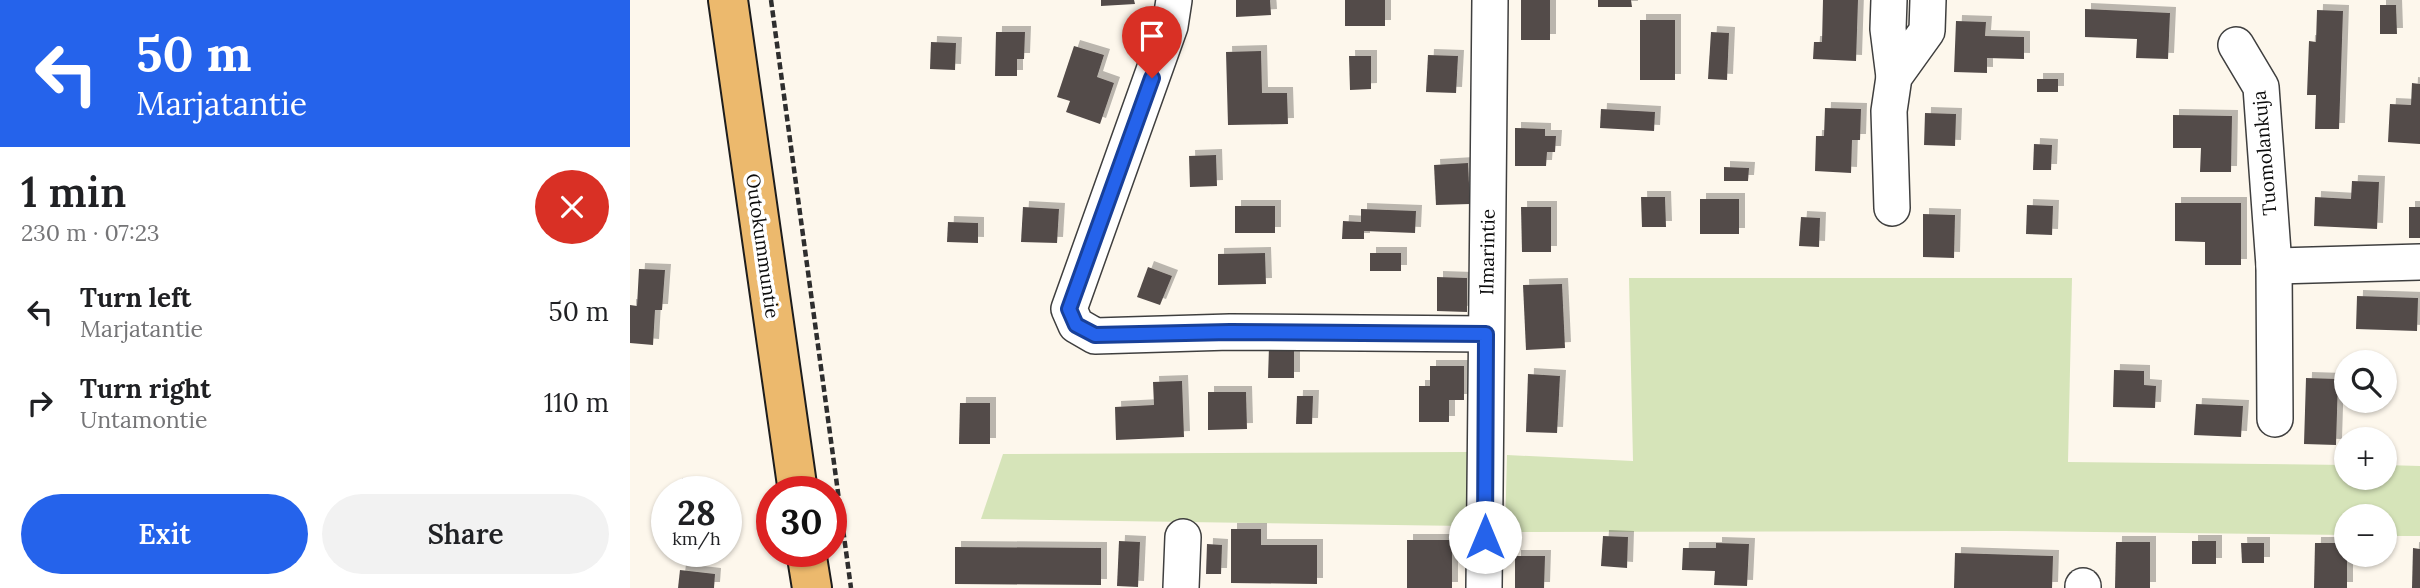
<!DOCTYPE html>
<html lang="en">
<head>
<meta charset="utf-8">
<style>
  :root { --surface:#fff; --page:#f2f2f2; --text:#202124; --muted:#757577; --accent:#2563eb }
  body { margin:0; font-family:Lora,serif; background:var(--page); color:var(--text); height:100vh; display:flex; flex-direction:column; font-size:26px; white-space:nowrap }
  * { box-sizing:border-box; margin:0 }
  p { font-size:23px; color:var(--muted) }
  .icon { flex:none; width:38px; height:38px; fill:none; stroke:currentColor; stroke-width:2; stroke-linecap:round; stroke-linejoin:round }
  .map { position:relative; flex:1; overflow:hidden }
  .details { display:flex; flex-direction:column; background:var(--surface); width:630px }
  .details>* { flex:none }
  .guide { background:#2563eb; color:#fff; overflow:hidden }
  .fabs { position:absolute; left:1704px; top:350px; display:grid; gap:14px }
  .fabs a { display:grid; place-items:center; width:63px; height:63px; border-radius:50%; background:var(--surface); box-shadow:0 2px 5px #0004; font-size:35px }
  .speed { position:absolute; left:21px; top:476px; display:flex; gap:14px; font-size:35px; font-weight:700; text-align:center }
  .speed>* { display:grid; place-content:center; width:91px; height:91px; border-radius:50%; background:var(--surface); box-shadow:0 2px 5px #0004; line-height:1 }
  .speed small { font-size:18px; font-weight:400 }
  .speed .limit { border:10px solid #d22; background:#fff; color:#111 }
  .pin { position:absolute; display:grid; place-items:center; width:60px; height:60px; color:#fff; margin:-72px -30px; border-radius:50% 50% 50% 0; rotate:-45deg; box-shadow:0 0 7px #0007 }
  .pin .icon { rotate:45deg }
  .me { position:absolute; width:77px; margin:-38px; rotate:0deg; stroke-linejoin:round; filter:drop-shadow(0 0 5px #0008) }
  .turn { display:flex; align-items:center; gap:24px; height:147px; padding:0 21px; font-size:32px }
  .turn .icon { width:91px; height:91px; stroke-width:2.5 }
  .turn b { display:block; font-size:49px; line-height:60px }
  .round { display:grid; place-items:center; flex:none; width:74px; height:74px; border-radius:37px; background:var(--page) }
  .summary { display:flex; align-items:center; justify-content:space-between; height:119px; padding:0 21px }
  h1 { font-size:42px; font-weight:600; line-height:52px }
  .button { display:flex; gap:14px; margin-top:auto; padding:14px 21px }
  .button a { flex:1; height:80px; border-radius:42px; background:var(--accent); color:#fff; font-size:28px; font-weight:600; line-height:80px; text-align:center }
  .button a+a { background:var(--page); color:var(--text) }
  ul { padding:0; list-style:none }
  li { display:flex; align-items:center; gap:21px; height:91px; padding:0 21px }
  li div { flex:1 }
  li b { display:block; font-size:26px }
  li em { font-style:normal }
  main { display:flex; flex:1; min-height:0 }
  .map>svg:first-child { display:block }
  .green { fill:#d6e4b9 }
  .building { fill:#534b49; filter:url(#shadow) }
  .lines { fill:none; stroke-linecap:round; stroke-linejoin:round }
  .minor-casing { stroke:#3f3f3f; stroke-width:38 }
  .major-casing { stroke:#1d1d1d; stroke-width:42 }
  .path { stroke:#2e2e2e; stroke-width:4.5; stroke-dasharray:7 3.5; stroke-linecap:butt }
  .minor { stroke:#fff; stroke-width:35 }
  .major { stroke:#ecb96d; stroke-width:38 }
  .route-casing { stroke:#184099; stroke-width:18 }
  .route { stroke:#2563eb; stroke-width:12 }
  .labels { text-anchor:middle; stroke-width:7; stroke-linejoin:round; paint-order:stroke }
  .street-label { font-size:19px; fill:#0c0c0c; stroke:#fff }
</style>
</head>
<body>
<main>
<section class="details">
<div class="guide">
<div class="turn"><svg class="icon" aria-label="left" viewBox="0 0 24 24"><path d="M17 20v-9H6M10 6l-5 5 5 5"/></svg><div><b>50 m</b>Marjatantie</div></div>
</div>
<div class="summary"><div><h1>1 min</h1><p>230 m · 07:23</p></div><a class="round" style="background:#d93025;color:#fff"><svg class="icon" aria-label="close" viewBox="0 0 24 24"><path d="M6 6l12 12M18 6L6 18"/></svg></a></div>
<ul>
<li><svg class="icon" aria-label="left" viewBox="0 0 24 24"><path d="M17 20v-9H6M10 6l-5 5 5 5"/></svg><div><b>Turn left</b><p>Marjatantie</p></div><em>50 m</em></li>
<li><svg class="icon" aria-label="right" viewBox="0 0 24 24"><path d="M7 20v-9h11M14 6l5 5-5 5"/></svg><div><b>Turn right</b><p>Untamontie</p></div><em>110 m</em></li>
</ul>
<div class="button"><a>Exit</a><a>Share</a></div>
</section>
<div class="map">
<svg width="1790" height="588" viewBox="0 0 1790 588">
  <defs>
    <filter id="shadow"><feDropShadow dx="6" dy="-6" stdDeviation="0" flood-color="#0004"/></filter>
  </defs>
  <rect width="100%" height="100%" fill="#fdf7ec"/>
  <g class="green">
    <path d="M 999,278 L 1442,278 L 1438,462 L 1717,465 L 1717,478 L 1755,478 L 1755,465 L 1790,466 L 1790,536 L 1755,536 L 1755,516 L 1717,516 L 1717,535 L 1374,531 L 875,532 L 877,455 L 1003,461 Z"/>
    <path d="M 838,452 L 835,526 L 351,519 L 373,454 Z"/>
  </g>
  <g class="building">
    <path d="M 471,0 L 504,0 L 505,4 L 471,6 Z"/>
    <path d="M 606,0 L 640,0 L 641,15 L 606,17 Z"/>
    <rect x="715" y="0" width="40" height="26"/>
    <rect x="891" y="0" width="29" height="40"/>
    <path d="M 968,0 L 1001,0 L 1002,7 L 968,7 Z"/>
    <path d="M 1193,0 L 1228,0 L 1226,61 L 1183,59 L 1184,42 L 1192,42 Z"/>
    <path d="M 1750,5 L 1766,5 L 1767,34 L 1750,34 Z"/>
    <path d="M 1455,9 L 1540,13 L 1538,59 L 1506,58 L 1507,39 L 1455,37 Z"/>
    <path d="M 1687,10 L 1713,11 L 1709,129 L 1685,129 L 1686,95 L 1677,95 L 1679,41 L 1686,42 Z"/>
    <rect x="1010" y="20" width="35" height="60"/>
    <path d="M 1326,21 L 1356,22 L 1355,36 L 1394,37 L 1394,59 L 1357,58 L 1357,73 L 1324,72 Z"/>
    <path d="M 366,32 L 395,32 L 394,59 L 387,59 L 387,76 L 365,76 Z"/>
    <path d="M 1081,32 L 1099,33 L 1097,80 L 1078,79 Z"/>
    <path d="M 301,42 L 326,43 L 325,70 L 300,69 Z"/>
    <path d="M 444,46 L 474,55 L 467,77 L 484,83 L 470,124 L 436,112 L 440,101 L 427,97 Z"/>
    <path d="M 631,51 L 632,93 L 657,93 L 658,124 L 598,125 L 596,52 Z"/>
    <path d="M 798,55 L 828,56 L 826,93 L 796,92 Z"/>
    <path d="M 719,56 L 741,56 L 741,89 L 720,90 Z"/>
    <rect x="1407" y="79" width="21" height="13"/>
    <path d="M 1782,83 L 1790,84 L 1790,144 L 1758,142 L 1760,104 L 1781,105 Z"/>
    <path d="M 1195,108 L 1231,109 L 1230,140 L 1222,140 L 1221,173 L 1185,171 L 1186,136 L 1194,136 Z"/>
    <path d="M 971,109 L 1025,112 L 1024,131 L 970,128 Z"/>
    <path d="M 1295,113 L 1326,114 L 1325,146 L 1294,145 Z"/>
    <path d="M 1543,115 L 1602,116 L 1601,172 L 1570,172 L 1571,148 L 1543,148 Z"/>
    <path d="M 885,128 L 915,129 L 915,136 L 926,136 L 925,152 L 917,152 L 916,166 L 885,166 Z"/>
    <path d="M 1404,144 L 1422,145 L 1421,170 L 1403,170 Z"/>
    <path d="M 586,155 L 587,186 L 560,187 L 559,156 Z"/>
    <path d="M 838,163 L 840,204 L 806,205 L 804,165 Z"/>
    <path d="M 1094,167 L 1119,168 L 1118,181 L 1094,181 Z"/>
    <path d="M 1722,181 L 1749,182 L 1747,229 L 1684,226 L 1685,197 L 1721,199 Z"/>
    <path d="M 1011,197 L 1035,197 L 1036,227 L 1012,227 Z"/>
    <rect x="1070" y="199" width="39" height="35"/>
    <path d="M 1545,203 L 1611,203 L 1611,265 L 1575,265 L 1575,242 L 1545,241 Z"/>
    <path d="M 1397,205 L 1423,206 L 1422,235 L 1396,234 Z"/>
    <rect x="605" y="206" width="40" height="27"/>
    <path d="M 393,207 L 429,209 L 427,243 L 391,242 Z"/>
    <path d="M 891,207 L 921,207 L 921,252 L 892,252 Z"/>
    <rect x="1779" y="207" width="11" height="31"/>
    <path d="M 731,209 L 786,211 L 785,233 L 734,231 L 734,239 L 712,239 L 713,221 L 731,222 Z"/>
    <path d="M 1293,214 L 1325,215 L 1324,258 L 1293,257 Z"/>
    <path d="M 1171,217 L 1190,218 L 1189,247 L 1169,246 Z"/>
    <path d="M 318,222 L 348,223 L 348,243 L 317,242 Z"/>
    <path d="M 635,253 L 636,284 L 588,285 L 588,254 Z"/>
    <rect x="740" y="253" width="31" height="18"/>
    <path d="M 518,267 L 542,276 L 530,305 L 507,297 Z"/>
    <path d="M 9,269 L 35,270 L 32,310 L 25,310 L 23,345 L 0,343 L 0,305 L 7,306 Z"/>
    <path d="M 807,277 L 837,278 L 837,312 L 807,311 Z"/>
    <path d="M 932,284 L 935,348 L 896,350 L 893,285 Z"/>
    <path d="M 1727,296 L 1788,298 L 1787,331 L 1726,329 Z"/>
    <path d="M 639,346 L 664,346 L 664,378 L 638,378 Z"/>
    <path d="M 800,366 L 834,366 L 834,400 L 819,400 L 819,422 L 789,422 L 789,386 L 800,386 Z"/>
    <path d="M 1484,370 L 1514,371 L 1514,385 L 1526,386 L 1525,408 L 1483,407 Z"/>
    <path d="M 898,374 L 930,376 L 927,433 L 896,432 Z"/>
    <path d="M 1676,378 L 1708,379 L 1706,445 L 1674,444 Z"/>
    <path d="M 552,381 L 554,437 L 486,440 L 485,407 L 524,405 L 523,382 Z"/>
    <path d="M 578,392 L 616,392 L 617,429 L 578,430 Z"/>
    <path d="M 667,396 L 683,396 L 682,424 L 666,424 Z"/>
    <path d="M 330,403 L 360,403 L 360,444 L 329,444 Z"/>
    <path d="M 1566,404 L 1613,406 L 1611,437 L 1564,435 Z"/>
    <rect x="46" y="484" width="22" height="8"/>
    <path d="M 601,529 L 631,529 L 631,545 L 687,545 L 687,584 L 601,583 Z"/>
    <path d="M 973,536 L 998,537 L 997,568 L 971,566 Z"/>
    <rect x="777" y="540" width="45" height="48"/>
    <path d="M 489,541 L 510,542 L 508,587 L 487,586 Z"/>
    <rect x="1562" y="541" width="24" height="23"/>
    <path d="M 1486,542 L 1520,542 L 1520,588 L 1485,588 Z"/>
    <path d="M 1086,543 L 1119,544 L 1117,586 L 1084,585 L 1085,571 L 1052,570 L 1053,548 L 1086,548 Z"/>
    <path d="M 1611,543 L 1634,543 L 1634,563 L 1612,563 Z"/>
    <path d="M 1685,543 L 1717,543 L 1717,588 L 1684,588 Z"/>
    <path d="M 577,544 L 592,545 L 591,574 L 576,574 Z"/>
    <path d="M 325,547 L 471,548 L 471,585 L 325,584 Z"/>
    <path d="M 1783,548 L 1790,549 L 1790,588 L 1782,588 Z"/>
    <path d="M 1325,553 L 1423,556 L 1422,588 L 1324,588 Z"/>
    <path d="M 885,556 L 915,556 L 914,588 L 885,588 Z"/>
    <path d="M 50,570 L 85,574 L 84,588 L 48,588 Z"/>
  </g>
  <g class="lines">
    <defs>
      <g id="minor">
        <path d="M 544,0 L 540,26 L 439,309 L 446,325 L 465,336 L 600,332 L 856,334"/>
        <path d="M 1259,0 L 1258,29 L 1264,77"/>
        <path d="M 1606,45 L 1631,87 L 1644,266 L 1645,419"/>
        <path d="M 1262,208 L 1259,111 L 1264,77 L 1297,31 L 1298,0"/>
        <path d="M 1644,266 L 1790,262"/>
        <path d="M 551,588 L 553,537"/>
        <path d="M 854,588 L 860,0"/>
        <path d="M 1453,588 L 1453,586"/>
      </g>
      <g id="major">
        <path d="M 98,0 L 168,492"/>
        <path d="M 176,551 L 182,588"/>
      </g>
    </defs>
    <use href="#minor" class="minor-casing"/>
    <use href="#major" class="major-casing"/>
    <path class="path" d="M 141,0 L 221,588"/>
    <use href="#minor" class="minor"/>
    <use href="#major" class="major"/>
  </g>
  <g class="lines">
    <defs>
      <path id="route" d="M 522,78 L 439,309 L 446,325 L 465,335 L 600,332 L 856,334 L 855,537"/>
    </defs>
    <use href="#route" class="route-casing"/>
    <use href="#route" class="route"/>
  </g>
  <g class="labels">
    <g class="street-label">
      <text transform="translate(1634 153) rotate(-95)" y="7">Tuomolankuja</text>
      <text transform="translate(133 246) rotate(82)" y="7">Outokummuntie</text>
      <text transform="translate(857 252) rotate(-89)" y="7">Ilmarintie</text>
    </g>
  </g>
</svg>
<div class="fabs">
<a><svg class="icon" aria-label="search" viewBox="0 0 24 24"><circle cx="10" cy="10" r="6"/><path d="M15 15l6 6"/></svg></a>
<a>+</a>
<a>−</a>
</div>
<div class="speed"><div>28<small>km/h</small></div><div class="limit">30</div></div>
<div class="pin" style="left:522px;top:78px;background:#d93025"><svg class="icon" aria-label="arrive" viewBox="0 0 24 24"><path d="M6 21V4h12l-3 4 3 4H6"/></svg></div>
<svg class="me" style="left:855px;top:537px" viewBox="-20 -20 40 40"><circle r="19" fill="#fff"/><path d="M0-13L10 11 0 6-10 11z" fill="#2563eb"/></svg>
</div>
</main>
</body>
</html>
